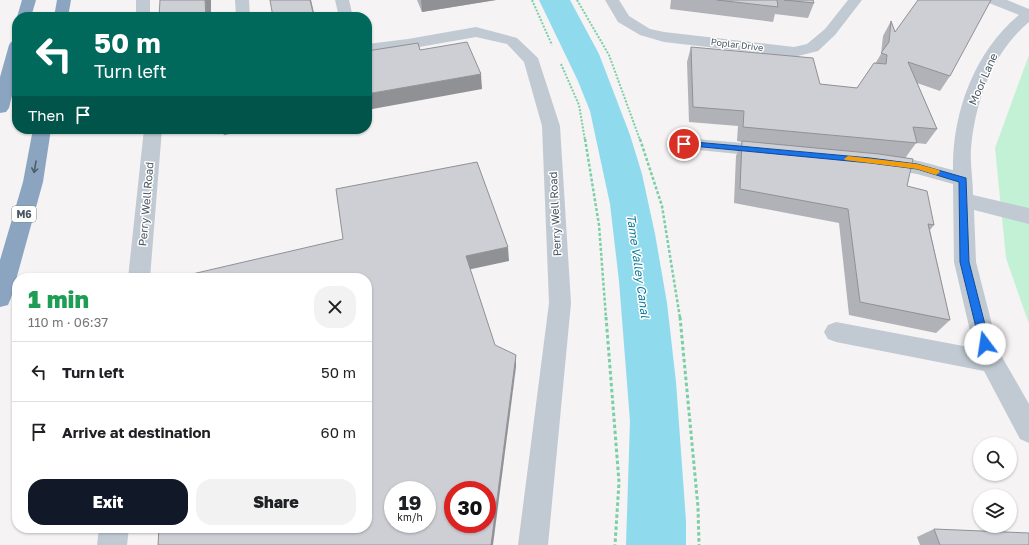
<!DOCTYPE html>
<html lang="en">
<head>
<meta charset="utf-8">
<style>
  :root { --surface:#fff; --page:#f2f2f2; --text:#202124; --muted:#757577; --line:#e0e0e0; --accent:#111827 }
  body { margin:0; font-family:"Golos Text",sans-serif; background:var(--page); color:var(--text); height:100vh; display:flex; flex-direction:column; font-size:15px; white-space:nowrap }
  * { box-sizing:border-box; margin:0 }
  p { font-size:13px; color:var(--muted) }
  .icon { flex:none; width:22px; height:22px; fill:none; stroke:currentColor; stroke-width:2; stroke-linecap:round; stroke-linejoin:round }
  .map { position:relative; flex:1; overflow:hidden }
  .drawer { position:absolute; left:12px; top:273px; width:360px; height:260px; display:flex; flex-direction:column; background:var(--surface); border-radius:16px; box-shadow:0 1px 3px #0004 }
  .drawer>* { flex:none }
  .banner { position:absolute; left:12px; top:12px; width:360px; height:122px; border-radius:16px; box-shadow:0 1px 3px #0004; background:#00695c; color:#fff; overflow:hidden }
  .tools { position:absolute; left:973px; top:437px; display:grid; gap:8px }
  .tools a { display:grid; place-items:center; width:44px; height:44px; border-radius:50%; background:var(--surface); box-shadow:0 1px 3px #0004; font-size:20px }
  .speed { position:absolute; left:384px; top:481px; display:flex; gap:8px; font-size:20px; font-weight:700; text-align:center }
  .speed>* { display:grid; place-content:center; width:52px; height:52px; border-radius:50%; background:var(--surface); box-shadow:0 1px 3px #0004; line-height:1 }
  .speed small { font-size:10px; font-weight:400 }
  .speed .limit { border:6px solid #d22; background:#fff; color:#111 }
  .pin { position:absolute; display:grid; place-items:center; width:34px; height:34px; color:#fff; margin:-17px; border:2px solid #fff; border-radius:50%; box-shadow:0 1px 4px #0007 }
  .me { position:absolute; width:44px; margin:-22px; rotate:346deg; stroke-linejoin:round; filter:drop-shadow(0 0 3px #0008) }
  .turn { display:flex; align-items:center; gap:14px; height:84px; padding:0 16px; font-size:18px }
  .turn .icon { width:52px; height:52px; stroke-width:2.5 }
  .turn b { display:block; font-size:28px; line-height:34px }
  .then { display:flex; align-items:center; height:38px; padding:0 16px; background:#0003; gap:8px; font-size:15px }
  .round { display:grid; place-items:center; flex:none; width:42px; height:42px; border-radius:16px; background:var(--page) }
  .headline { display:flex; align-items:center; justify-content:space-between; height:68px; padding:0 16px }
  h1 { font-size:24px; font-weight:800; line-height:30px; color:#1e9e55 }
  .button { display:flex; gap:8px; margin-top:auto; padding:8px 16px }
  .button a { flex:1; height:46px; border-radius:16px; background:var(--accent); color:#fff; font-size:16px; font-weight:800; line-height:46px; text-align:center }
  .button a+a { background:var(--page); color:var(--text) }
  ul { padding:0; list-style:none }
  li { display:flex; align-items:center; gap:12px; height:60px; padding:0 16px; border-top:1px solid var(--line) }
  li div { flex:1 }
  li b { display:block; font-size:15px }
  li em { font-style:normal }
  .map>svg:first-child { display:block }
  .green { fill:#c3f1d5 }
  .water { fill:#90daee }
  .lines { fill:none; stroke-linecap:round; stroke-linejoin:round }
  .path-far2 { stroke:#7ad0a6; stroke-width:2; stroke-dasharray:2 1.5; stroke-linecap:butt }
  .path-far1 { stroke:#7ad0a6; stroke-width:2.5; stroke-dasharray:3 2; stroke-linecap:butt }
  .path { stroke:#7ad0a6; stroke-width:3; stroke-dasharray:3.5 2.5; stroke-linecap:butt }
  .minor { fill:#c1cad2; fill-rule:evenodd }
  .highway { fill:#8ba5c1; fill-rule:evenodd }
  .wall { fill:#b0b2b7 }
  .shaded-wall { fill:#909195 }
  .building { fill:#cdcfd5; stroke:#909195; fill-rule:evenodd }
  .oneway { stroke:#505e6b }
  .route { fill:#1a73e8; stroke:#114b97 }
  .slow { fill:#f59e0b }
  .labels { text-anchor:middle; stroke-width:3; stroke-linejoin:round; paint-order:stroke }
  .far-street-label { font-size:9px; fill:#4a5661; stroke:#fff }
  .shield { fill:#fff; stroke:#808990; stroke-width:1 }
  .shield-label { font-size:10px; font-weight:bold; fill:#4a5661 }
  .street-label { font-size:11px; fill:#4a5661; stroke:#fff }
  .water-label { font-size:12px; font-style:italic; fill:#0c7c9b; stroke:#fff }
</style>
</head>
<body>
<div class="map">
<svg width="1029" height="545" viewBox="0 0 1029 545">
  <rect width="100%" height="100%" fill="#f5f3f3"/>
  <path class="green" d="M 1029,55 L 1029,324 L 1006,258 L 995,148 Z"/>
  <path class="water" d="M 539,0 L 570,0 L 599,54 L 630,135 L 642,174 L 655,234 L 667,303 L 676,382 L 686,521 L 686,545 L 626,545 L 630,421 L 619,281 L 610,204 L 590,111 L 578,81 Z"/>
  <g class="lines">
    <g class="path-far2">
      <path d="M 532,0 L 552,45"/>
      <path d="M 577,0 L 609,55 L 640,140"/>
      <path d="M 561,64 L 579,105 L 585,140"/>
    </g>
    <g class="path-far1">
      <path d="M 585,139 L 599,225 L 606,318"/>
      <path d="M 640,139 L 662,206 L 680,318"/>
    </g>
    <g class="path">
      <path d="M 606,317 L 619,482 L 615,545"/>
      <path d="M 680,317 L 698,507 L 699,545"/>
    </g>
    <g class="minor">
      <rect x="136" y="0" width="14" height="17"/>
      <path d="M 235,0 L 249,0 L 250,17 L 236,17 Z"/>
      <path d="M 335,0 L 349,0 L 353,17 L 339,17 Z"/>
      <path d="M 605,0 L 619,0 L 629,16 L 650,29 L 664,32 L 794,47 L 807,44 L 825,29 L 848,0 L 862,0 L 835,35 L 818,51 L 794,57 L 664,42 L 640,35 L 618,22 Z"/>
      <path d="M 987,0 L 1007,0 L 1029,9 L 1029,22 C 992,53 975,102 971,149 C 970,164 973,180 973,195 L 1029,208 L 1029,224 L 974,210 L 976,262 L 997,344 L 1002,357 L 1029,404 L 1029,443 L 1020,439 L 984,371 L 836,342 L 828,339 L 824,332 L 828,325 L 836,322 L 974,348 L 954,262 L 953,184 L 917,174 L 875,167 L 873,162 L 875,157 C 895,152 933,165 953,170 C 952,114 974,52 1019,15 L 989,3 Z"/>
      <path d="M 476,27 L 517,38 L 538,58 L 560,126 L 571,303 L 548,545 L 518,545 L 549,303 L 542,126 L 524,62 L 507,44 L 476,37 L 408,49 L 367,54 L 367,44 L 408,39 Z"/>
      <path d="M 144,129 L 162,129 L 150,278 L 128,278 Z"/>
      <path d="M 684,138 L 768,145 L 775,147 L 777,151 L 775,155 L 768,157 L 678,148 L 675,144 L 678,140 Z"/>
      <path d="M 99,528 L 129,528 L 127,545 L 97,545 Z"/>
    </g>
    <g class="highway">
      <path d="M 22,0 L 36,0 L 31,17 L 17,17 Z"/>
      <path d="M 57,0 L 71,0 L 68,17 L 54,17 Z"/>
      <path d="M 17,40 L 17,75 L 9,108 L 6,112 L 0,113 L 0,77 L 9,45 L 11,42 Z"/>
      <path d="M 33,129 L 51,129 L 43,182 L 11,298 L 8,305 L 0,307 L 0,260 L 23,182 Z"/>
    </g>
  </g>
  <g class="wall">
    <path d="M 417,0 L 496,0 L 422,12 Z"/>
    <path d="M 671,0 L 813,0 L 814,3 L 808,18 L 775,14 L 773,22 L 670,9 Z"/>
    <path d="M 891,21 L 895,32 L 950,76 L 940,91 L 917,83 L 937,129 L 926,144 L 916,143 L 906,157 L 907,186 L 934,225 L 930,230 L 950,320 L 936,333 L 849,315 L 839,223 L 734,203 L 736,156 L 742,142 L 737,141 L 738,126 L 689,122 L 687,62 L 691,47 L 820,84 L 857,88 L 875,64 L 881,54 L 883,36 Z"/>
    <path d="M 934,529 L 1029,545 L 920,545 L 917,537 Z"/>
  </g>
  <g class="shaded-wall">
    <path d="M 205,0 L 211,0 L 211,17 L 206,17 Z"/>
    <path d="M 310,0 L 311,0 L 315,17 L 314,17 Z"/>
    <path d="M 421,0 L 496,0 L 422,12 Z"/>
    <path d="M 481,74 L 482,89 L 367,110 L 367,94 Z"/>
    <path d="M 221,129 L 256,129 L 224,135 Z"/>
    <path d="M 508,247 L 509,261 L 467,270 L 466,256 Z"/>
    <path d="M 516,355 L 516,367 L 493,545 L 491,545 Z"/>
  </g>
  <g class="building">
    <path d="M 160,0 L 205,0 L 206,17 L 159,17 Z"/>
    <path d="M 270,0 L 310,0 L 314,17 L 273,17 Z"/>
    <path d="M 717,0 L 777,0 L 778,7 Z"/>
    <path d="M 784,0 L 813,0 L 814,3 Z"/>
    <path d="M 918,0 L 991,0 L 950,76 L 908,62 L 937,129 L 913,127 L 917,143 L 743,127 L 744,111 L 693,107 L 691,47 L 813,58 L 820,84 L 857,88 L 874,63 L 886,64 L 887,55 L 881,53 L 889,42 L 891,21 L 895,32 Z"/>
    <path d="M 467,42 L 481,74 L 367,94 L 367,51 L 418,43 L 420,50 Z"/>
    <path d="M 742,141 L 879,154 L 913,159 L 907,186 L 927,191 L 934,225 L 928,224 L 950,320 L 860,302 L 848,209 L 740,189 Z"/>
    <path d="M 477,162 L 508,247 L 466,256 L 495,345 L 516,355 L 491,545 L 158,545 L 159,528 L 367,528 L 367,278 L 175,278 L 343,239 L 336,189 ZM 393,490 L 427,490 L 427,524 L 393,524 ZM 453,490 L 487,490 L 487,524 L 453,524 Z"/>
    <path d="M 934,529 L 1029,533 L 1029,545 L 940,545 Z"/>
  </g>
  <defs><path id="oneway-shaft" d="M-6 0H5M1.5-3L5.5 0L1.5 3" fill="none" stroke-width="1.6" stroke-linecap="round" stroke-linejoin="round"/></defs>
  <use class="oneway" href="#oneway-shaft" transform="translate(35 167) rotate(100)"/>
  <path class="route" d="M 684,141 L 870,158 L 917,164 L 966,178 L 969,262 L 990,344 L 988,347 L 985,349 L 981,347 L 980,344 L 960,262 L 959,182 L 917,169 L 870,163 L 682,145 L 682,142 Z"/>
  <path class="slow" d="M 848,156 L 917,164 L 939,170 L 940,172 L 936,175 L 917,169 L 845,160 L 844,159 Z"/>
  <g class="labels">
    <g class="far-street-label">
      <text transform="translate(737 45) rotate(7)" y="3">Poplar Drive</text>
    </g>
    <rect class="shield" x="12" y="206" width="24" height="16" rx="3"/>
    <g class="shield-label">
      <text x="24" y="218">M6</text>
    </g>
    <g class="street-label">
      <text transform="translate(983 79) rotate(-66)" y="4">Moor Lane</text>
      <text transform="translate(146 204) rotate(-85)" y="4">Perry Well Road</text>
      <text transform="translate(555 214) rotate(-93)" y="4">Perry Well Road</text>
    </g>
    <g class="water-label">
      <text transform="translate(638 266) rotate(82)" y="4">Tame Valley Canal</text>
    </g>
  </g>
</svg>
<div class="tools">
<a><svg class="icon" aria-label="search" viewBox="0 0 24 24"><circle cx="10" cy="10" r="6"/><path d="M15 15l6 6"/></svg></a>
<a><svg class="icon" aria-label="layers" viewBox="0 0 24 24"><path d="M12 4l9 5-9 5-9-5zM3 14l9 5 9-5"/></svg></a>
</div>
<div class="speed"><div>19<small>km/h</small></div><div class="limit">30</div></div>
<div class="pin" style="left:684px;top:144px;background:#d93025"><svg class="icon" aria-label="arrive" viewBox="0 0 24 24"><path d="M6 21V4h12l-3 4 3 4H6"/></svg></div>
<svg class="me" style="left:985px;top:344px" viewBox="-20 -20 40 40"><circle r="19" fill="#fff"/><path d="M0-13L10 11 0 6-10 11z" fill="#1a73e8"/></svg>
<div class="banner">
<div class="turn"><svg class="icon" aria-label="left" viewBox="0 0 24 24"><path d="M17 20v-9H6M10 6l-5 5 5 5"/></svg><div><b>50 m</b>Turn left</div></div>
<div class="then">Then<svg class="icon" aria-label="arrive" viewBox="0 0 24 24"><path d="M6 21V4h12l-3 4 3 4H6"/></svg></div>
</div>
<section class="drawer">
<div class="headline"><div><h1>1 min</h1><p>110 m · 06:37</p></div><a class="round"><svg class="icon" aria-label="close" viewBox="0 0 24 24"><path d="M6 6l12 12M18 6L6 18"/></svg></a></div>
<ul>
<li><svg class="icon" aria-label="left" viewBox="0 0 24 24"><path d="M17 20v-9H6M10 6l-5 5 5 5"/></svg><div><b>Turn left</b></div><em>50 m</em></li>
<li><svg class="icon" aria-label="arrive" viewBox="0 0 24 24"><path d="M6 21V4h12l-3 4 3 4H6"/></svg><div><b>Arrive at destination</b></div><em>60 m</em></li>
</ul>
<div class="button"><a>Exit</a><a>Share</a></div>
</section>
</div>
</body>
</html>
